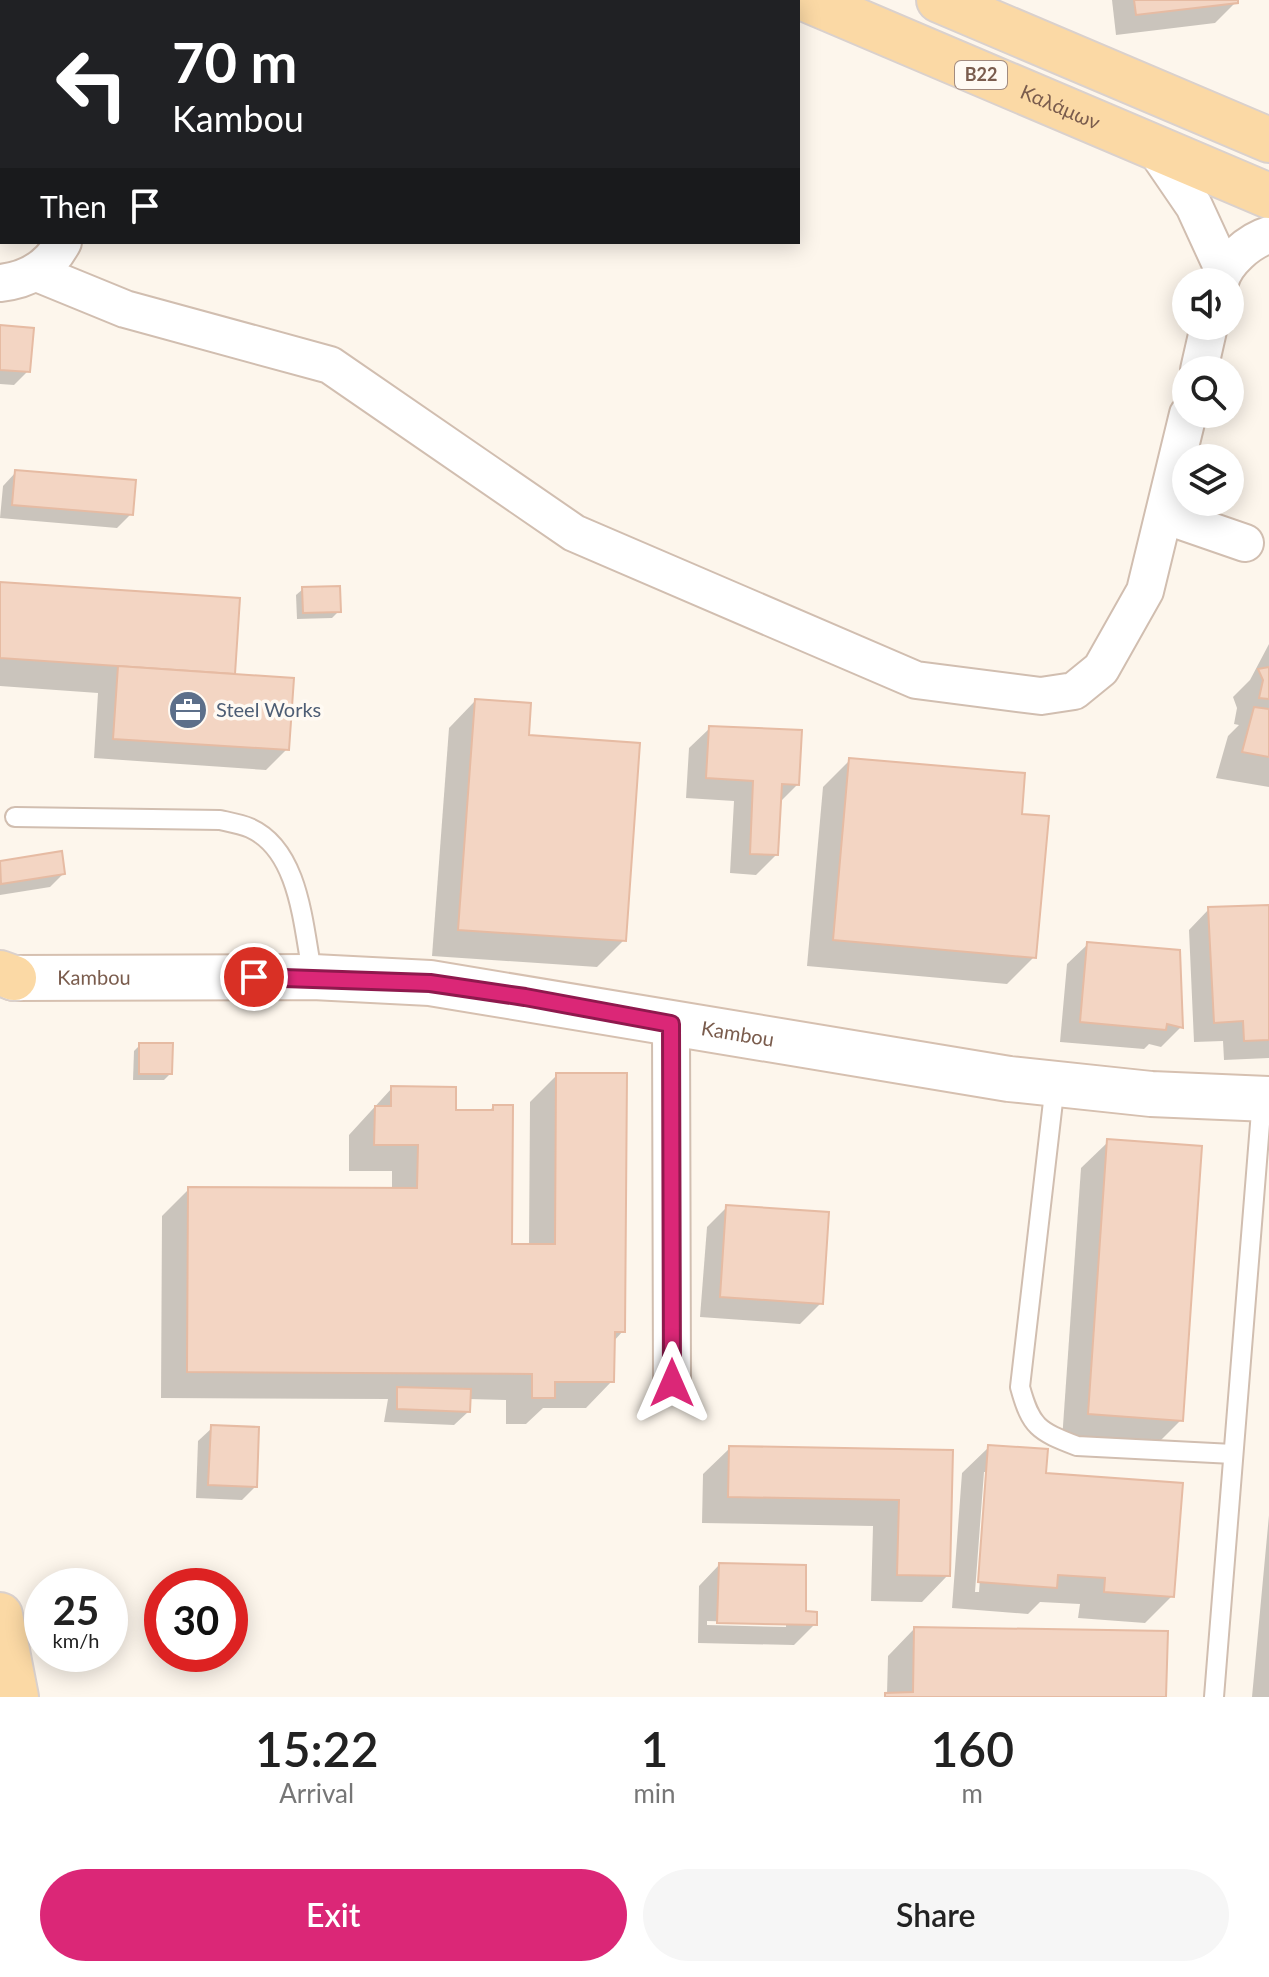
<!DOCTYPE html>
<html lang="en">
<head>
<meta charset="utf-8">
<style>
  :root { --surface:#fff; --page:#f6f6f6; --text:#222; --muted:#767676; --accent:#db2777 }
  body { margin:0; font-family:Lato,sans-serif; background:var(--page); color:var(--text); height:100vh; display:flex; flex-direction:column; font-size:30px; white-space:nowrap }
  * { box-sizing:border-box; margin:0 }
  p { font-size:26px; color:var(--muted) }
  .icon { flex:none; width:44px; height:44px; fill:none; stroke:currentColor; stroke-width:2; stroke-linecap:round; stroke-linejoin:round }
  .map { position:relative; height:1697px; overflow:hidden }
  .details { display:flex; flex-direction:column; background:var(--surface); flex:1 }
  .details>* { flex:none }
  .hud { position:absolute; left:0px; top:0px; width:800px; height:244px; box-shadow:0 4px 20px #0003; background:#202124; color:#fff; overflow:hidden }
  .buttons { position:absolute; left:1172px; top:268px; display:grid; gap:16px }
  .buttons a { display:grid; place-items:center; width:72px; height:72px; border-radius:50%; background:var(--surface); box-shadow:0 4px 20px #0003; font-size:40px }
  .speed { position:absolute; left:24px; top:1568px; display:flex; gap:16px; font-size:40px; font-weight:700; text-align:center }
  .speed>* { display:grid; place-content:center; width:104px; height:104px; border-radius:50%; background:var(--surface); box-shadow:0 4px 20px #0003; line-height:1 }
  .speed small { font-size:20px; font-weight:400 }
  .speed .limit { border:12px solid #d22; background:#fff; color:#111 }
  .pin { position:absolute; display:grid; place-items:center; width:68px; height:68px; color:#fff; margin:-34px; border:4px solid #fff; border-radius:50%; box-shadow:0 2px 8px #0007 }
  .me { position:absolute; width:88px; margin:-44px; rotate:0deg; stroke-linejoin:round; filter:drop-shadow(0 0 6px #0008) }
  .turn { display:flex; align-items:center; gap:28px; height:168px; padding:0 40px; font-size:36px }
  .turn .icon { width:104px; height:104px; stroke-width:2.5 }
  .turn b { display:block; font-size:56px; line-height:68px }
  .then { display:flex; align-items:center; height:76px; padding:0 40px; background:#0003; gap:16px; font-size:30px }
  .eta { display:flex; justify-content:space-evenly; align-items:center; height:136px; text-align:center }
  .eta b { font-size:48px; font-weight:600; line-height:56px }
  .primary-button { display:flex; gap:16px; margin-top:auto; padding:16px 40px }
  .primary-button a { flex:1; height:92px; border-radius:48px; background:var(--accent); color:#fff; font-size:32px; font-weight:600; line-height:92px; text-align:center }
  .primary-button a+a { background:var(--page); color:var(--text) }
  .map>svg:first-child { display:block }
  .shadow { fill:#0003; fill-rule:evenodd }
  .building { fill:#f3d5c3; stroke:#e6bba3; stroke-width:2 }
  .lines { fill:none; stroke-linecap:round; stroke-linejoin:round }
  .lane-casing { stroke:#d1beb0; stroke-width:22 }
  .street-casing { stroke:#d1beb0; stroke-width:40 }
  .secondary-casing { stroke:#d6c0b0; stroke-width:48 }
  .primary-casing { stroke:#dad1cd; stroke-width:48 }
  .lane { stroke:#fff; stroke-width:18 }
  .street { stroke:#fff; stroke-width:36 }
  .secondary { stroke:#fff; stroke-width:44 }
  .primary { stroke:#fbd9a5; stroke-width:44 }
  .route-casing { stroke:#8e194d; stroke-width:20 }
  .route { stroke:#db2777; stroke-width:14 }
  .labels { text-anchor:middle; stroke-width:7; stroke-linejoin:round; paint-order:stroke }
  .shield { fill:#fffaf3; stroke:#a28b7f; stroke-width:2 }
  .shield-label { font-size:18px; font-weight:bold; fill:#7a5c4d }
  .street-label { font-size:20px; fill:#7a5c4d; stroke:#fffaf3 }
  .service-label { font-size:20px; fill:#4e5e75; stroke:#fffaf3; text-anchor:start }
</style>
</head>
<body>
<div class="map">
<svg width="1269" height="1697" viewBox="0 0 1269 1697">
  <rect width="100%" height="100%" fill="#fdf6ec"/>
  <g class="shadow">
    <path d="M 1112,0 L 1236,0 L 1236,2 L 1215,23 L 1116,35 Z"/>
    <path d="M 0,327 L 28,371 L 14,385 L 0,384 Z"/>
    <path d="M 16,472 L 131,514 L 117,528 L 0,518 L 3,486 Z"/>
    <path d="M 0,584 L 233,676 L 287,749 L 266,770 L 94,758 L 98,693 L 0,686 Z"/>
    <path d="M 303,589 L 339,611 L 332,618 L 297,619 L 296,595 Z"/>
    <path d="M 1269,644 L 1269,787 L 1216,778 L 1228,736 L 1239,725 L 1234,724 L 1237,708 L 1233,697 L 1250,680 Z"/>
    <path d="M 475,701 L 624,940 L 597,967 L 432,956 L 449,728 Z"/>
    <path d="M 710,728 L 797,785 L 779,803 L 776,855 L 756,875 L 730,873 L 734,801 L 686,798 L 689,748 Z"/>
    <path d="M 850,760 L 1019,816 L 1034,957 L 1007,984 L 807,966 L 823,787 Z"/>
    <path d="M 60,853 L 63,874 L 50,887 L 0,895 L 0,863 Z"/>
    <path d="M 1269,907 L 1269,1058 L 1224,1060 L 1223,1041 L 1194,1042 L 1189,930 L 1209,909 Z"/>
    <path d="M 1088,944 L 1181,1027 L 1161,1047 L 1149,1044 L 1144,1049 L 1060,1042 L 1067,964 Z"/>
    <path d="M 140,1045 L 170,1074 L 164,1080 L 133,1080 L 134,1051 Z"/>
    <path d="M 557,1075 L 623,1331 L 613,1342 L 612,1381 L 586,1408 L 543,1408 L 526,1424 L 506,1424 L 506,1400 L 468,1399 L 468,1412 L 454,1425 L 384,1422 L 388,1399 L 161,1398 L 162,1216 L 189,1189 L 392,1190 L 392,1171 L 349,1171 L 349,1135 L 392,1088 L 454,1112 L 488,1112 L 493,1107 L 510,1246 L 529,1246 L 530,1102 Z"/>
    <path d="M 1108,1142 L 1181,1420 L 1154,1447 L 1062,1440 L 1081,1168 Z"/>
    <path d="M 727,1207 L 821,1303 L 800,1324 L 700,1317 L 707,1227 Z"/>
    <path d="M 212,1428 L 255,1487 L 242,1500 L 196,1498 L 198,1441 Z"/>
    <path d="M 989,1447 L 1044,1475 L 1172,1596 L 1145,1623 L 1078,1618 L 1080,1604 L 1040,1602 L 1028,1614 L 952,1608 L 962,1473 ZM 984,1472 L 988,1472 L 979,1592 L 975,1592 Z"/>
    <path d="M 730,1448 L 951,1452 L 948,1575 L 922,1602 L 871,1601 L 873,1526 L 702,1523 L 703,1474 Z"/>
    <path d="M 1269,1515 L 1269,1697 L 1252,1697 Z"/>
    <path d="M 719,1565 L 804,1613 L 815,1624 L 794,1645 L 698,1643 L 699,1586 ZM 707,1621 L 786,1623 L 786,1627 L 707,1625 Z"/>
    <path d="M 914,1629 L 1164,1697 L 884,1697 L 887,1694 L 888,1656 Z"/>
  </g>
  <g class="building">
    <path d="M 1134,0 L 1238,0 L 1238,3 L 1136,15 Z"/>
    <path d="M 0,325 L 34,328 L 30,372 L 0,370 Z"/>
    <path d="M 15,470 L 136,480 L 133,515 L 12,505 Z"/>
    <path d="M 0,582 L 240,598 L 235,674 L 0,658 Z"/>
    <path d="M 340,586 L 341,612 L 303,613 L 302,587 Z"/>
    <path d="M 118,666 L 294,678 L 289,750 L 113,739 Z"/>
    <path d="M 1269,667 L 1269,699 L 1259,698 L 1263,680 L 1258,669 Z"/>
    <path d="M 475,699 L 531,703 L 529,735 L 640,743 L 626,941 L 458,930 Z"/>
    <path d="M 1254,707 L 1269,709 L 1269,757 L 1242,752 Z"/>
    <path d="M 709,726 L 802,730 L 799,785 L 782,784 L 778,855 L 750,854 L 753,781 L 706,778 Z"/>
    <path d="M 849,758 L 1025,773 L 1022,814 L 1049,816 L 1036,958 L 833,940 Z"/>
    <path d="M 62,851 L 65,874 L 1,884 L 0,861 Z"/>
    <path d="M 1269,905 L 1269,1040 L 1244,1041 L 1243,1021 L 1214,1023 L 1208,907 Z"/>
    <path d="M 1087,942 L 1180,950 L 1183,1028 L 1167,1024 L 1166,1030 L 1080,1022 Z"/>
    <path d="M 139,1043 L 173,1043 L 172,1074 L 139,1074 Z"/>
    <path d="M 556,1073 L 627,1073 L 625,1332 L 615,1332 L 614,1382 L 555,1382 L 555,1398 L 532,1398 L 532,1374 L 187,1372 L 188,1187 L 417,1188 L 418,1145 L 374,1145 L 375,1106 L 391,1106 L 391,1086 L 456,1087 L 456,1110 L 493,1110 L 493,1105 L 513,1105 L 512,1244 L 555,1244 Z"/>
    <path d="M 1107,1139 L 1202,1146 L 1183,1421 L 1088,1414 Z"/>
    <path d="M 726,1205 L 829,1212 L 823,1304 L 720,1297 Z"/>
    <path d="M 397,1387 L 471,1389 L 470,1412 L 397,1409 Z"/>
    <path d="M 211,1425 L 259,1427 L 257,1487 L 208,1485 Z"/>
    <path d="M 988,1445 L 1048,1449 L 1046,1473 L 1183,1483 L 1174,1597 L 1104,1592 L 1105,1578 L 1058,1575 L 1057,1588 L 978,1582 Z"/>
    <path d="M 729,1446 L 953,1450 L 950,1576 L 897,1575 L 899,1500 L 728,1497 Z"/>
    <path d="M 719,1563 L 806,1565 L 806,1611 L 817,1612 L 817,1625 L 717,1623 Z"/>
    <path d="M 914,1627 L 1168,1631 L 1166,1697 L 885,1697 L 885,1693 L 913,1692 Z"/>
  </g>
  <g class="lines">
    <defs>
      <g id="lane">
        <path d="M 15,817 L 220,820 C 229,822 241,824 250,828 C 301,851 303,929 313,977"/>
        <path d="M 1055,1084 L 1020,1387 C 1031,1427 1038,1431 1077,1446 L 1233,1454"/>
        <path d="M 1214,1697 L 1262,1099"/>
      </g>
      <g id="street">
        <path d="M 0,134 L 2,134"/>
        <path d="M 1155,149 L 1194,206 L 1223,269"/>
        <path d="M 37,273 L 125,309 L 330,365 L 574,533 L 916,680 L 1041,696 L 1074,691 L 1101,669 L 1145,591 L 1188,414"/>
        <path d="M 1220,282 C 1225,262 1249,241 1269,235"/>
        <path d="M 0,283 C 28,280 50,267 63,242"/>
        <path d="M 1199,370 L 1209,326"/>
        <path d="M 1164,515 L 1245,543"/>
        <path d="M 671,1024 L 672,1383"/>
      </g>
      <g id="secondary">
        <path id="s1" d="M 14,978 L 313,977 L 430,983 L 1009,1079 L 1151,1094 L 1269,1099"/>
      </g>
      <g id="primary">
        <path id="s2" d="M 808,0 L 1269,196"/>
        <path d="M 939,0 L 1269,140"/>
        <path d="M 0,973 L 14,978"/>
        <path d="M 0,1615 L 16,1697"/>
      </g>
    </defs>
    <use href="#lane" class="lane-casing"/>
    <use href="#street" class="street-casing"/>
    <use href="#secondary" class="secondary-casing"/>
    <use href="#primary" class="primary-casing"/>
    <use href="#lane" class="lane"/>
    <use href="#street" class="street"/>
    <use href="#secondary" class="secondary"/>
    <use href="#primary" class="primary"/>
  </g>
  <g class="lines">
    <defs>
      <path id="route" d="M 254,977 L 430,983 L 525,997 L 671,1024 L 672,1383"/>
    </defs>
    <use href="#route" class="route-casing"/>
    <use href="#route" class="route"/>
  </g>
  <defs>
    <symbol id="office-disc" viewBox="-11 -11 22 22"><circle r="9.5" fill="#5c6f8a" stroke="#fffaf3"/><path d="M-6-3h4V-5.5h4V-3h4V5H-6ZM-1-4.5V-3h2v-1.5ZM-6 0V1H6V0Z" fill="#fff"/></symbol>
  </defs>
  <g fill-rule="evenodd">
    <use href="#office-disc" x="166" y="688" width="44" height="44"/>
  </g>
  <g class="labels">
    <rect class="shield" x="955" y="61" width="52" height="28" rx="6"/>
    <g class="shield-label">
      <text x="981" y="81">B22</text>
    </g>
    <g class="street-label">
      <text dy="7" stroke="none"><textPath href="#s2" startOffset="274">Καλάμων</textPath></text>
      <text dy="7" stroke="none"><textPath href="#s1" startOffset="80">Kambou</textPath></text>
      <text dy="7" stroke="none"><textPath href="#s1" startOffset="728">Kambou</textPath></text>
    </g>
    <g class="service-label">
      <text x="216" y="717">Steel Works</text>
    </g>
  </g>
</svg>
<div class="buttons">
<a><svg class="icon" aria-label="sound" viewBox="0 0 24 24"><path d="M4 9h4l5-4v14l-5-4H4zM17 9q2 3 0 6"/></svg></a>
<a><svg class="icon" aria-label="search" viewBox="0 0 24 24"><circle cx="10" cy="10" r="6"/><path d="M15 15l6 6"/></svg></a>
<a><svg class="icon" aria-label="layers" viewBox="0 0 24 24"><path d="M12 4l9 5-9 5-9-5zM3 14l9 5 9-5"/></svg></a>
</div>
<div class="speed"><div>25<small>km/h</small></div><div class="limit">30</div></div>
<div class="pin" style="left:254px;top:977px;background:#d93025"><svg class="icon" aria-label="arrive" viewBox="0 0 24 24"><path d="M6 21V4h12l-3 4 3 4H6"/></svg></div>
<svg class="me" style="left:672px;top:1383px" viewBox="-20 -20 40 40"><path d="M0-17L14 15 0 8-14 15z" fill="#db2777" stroke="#fff" stroke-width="4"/></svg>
<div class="hud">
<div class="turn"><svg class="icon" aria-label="left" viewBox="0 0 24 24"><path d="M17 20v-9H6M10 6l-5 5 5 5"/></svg><div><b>70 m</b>Kambou</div></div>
<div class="then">Then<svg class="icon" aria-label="arrive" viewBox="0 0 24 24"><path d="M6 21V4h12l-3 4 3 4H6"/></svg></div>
</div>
</div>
<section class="details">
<div class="eta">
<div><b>15:22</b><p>Arrival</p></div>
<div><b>1</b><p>min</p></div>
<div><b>160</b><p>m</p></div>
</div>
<div class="primary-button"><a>Exit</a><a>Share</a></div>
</section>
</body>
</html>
